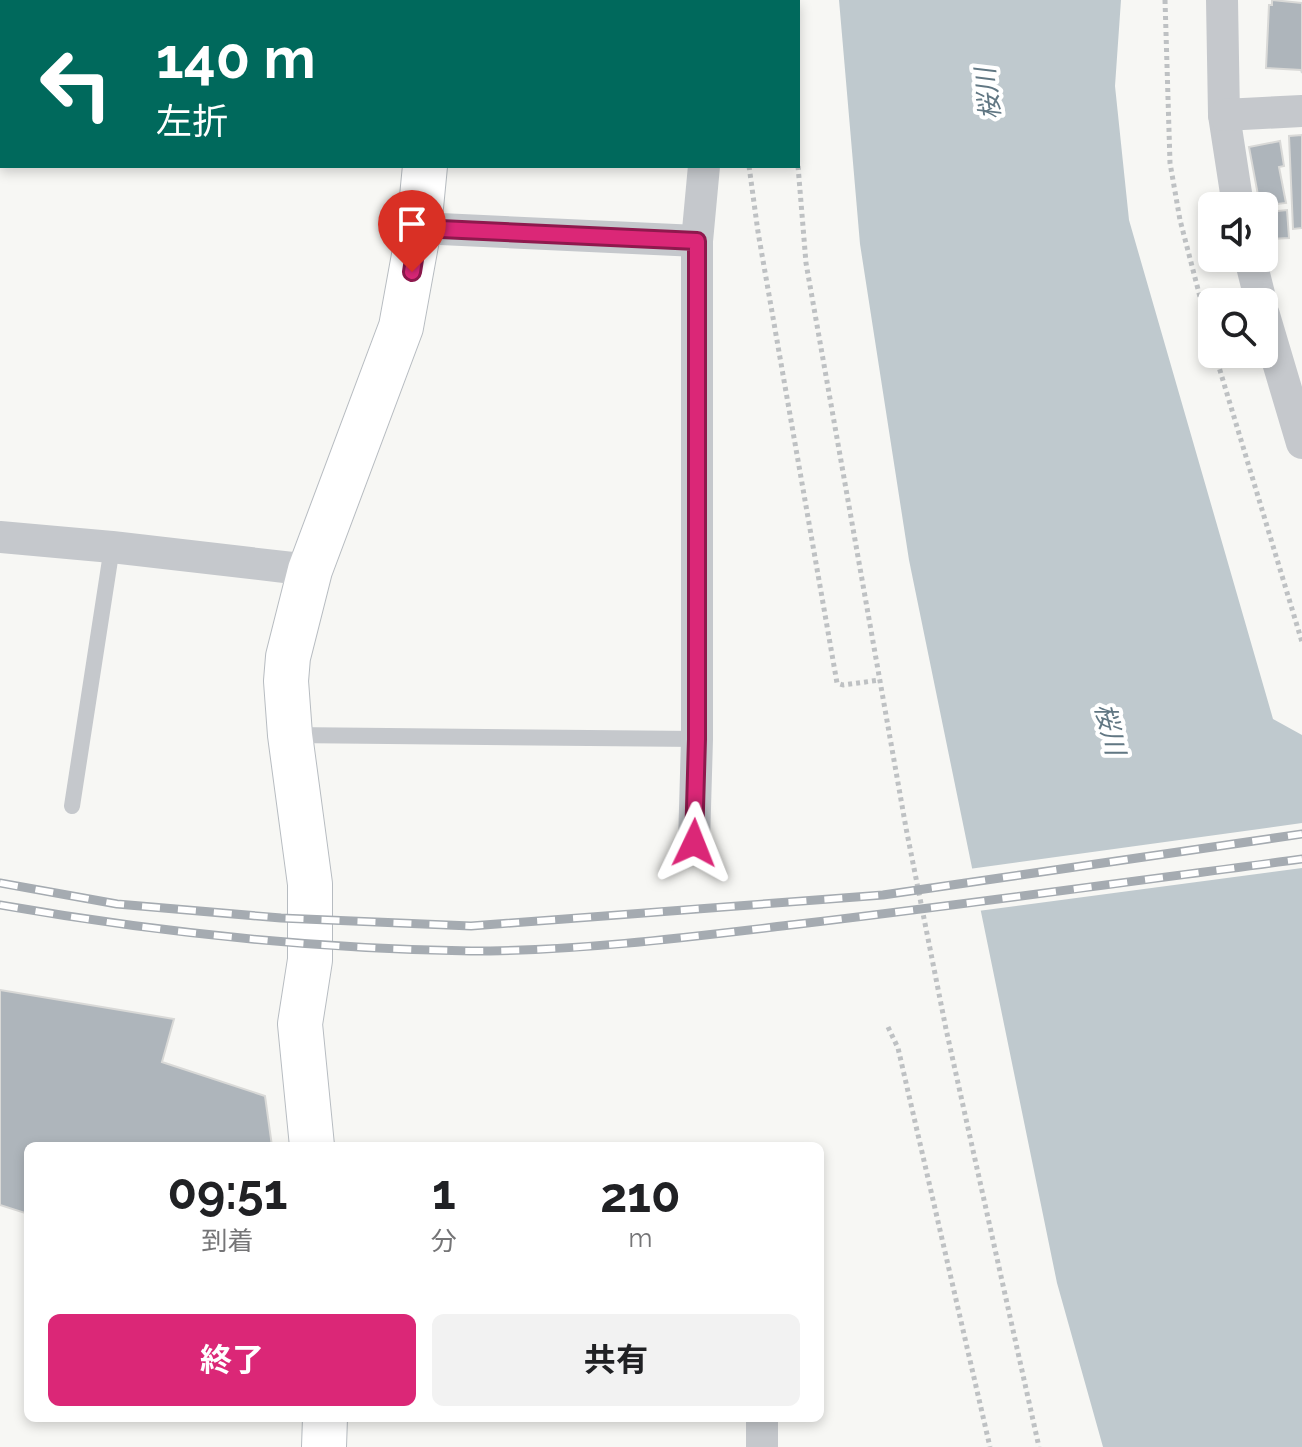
<!DOCTYPE html>
<html lang="ja">
<head>
<meta charset="utf-8">
<style>
  :root { --surface:#fff; --page:#f2f2f2; --text:#202124; --muted:#757577; --accent:#db2777 }
  body { margin:0; font-family:Raleway,"Noto Sans JP",sans-serif; background:var(--page); color:var(--text); height:100vh; display:flex; flex-direction:column; font-size:30px; white-space:nowrap }
  * { box-sizing:border-box; margin:0 }
  p { font-size:26px; color:var(--muted) }
  .icon { flex:none; width:44px; height:44px; fill:none; stroke:currentColor; stroke-width:2; stroke-linecap:round; stroke-linejoin:round }
  .map { position:relative; flex:1; overflow:hidden }
  .details { position:absolute; left:24px; top:1142px; width:800px; height:280px; display:flex; flex-direction:column; background:var(--surface); border-radius:12px; box-shadow:0 4px 12px #0003 }
  .details>* { flex:none }
  .guide { position:absolute; left:0px; top:0px; width:800px; height:168px; box-shadow:0 4px 12px #0003; background:#00695c; color:#fff; overflow:hidden }
  .tools { position:absolute; left:1198px; top:192px; display:grid; gap:16px }
  .tools a { display:grid; place-items:center; width:80px; height:80px; border-radius:12px; background:var(--surface); box-shadow:0 4px 12px #0003; font-size:40px }
  .pin { position:absolute; display:grid; place-items:center; width:68px; height:68px; color:#fff; margin:-82px -34px; border-radius:50% 50% 50% 0; rotate:-45deg; box-shadow:0 0 8px #0007 }
  .pin .icon { rotate:45deg }
  .me { position:absolute; width:88px; margin:-44px; rotate:2deg; stroke-linejoin:round; filter:drop-shadow(0 0 6px #0008) }
  .turn { display:flex; align-items:center; gap:28px; height:168px; padding:0 24px; font-size:36px }
  .turn .icon { width:104px; height:104px; stroke-width:2.5 }
  .turn b { display:block; font-size:56px; line-height:68px }
  .eta { display:flex; justify-content:space-evenly; align-items:center; height:136px; text-align:center }
  .eta b { font-size:48px; font-weight:700; line-height:56px }
  .primary-button { display:flex; gap:16px; margin-top:auto; padding:16px 24px }
  .primary-button a { flex:1; height:92px; border-radius:12px; background:var(--accent); color:#fff; font-size:32px; font-weight:700; line-height:92px; text-align:center }
  .primary-button a+a { background:var(--page); color:var(--text) }
  .map>svg:first-child { display:block }
  .water { fill:#bfc9ce }
  .pier { fill:#f7f7f4 }
  .building { fill:#aeb5bb; stroke:#d9d9d7; stroke-width:2 }
  .lines { fill:none; stroke-linecap:round; stroke-linejoin:round }
  .secondary-casing { stroke:#b7bcc1; stroke-width:46 }
  .path { stroke:#bec1c3; stroke-width:5; stroke-dasharray:4 4; stroke-linecap:butt }
  .lane { stroke:#c5c8cc; stroke-width:16 }
  .street { stroke:#c5c8cc; stroke-width:32 }
  .secondary { stroke:#fff; stroke-width:44 }
  .rail-casing { stroke:#a5abb1; stroke-width:9 }
  .rail { stroke:#fff; stroke-width:6; stroke-dasharray:18; stroke-linecap:butt }
  .route-casing { stroke:#8e194d; stroke-width:20 }
  .route { stroke:#db2777; stroke-width:14 }
  .labels { text-anchor:middle; stroke-width:8; stroke-linejoin:round; paint-order:stroke }
  .water-label { font-size:26px; font-style:italic; fill:#617783; stroke:#fff }
</style>
</head>
<body>
<div class="map">
<svg width="1302" height="1447" viewBox="0 0 1302 1447">
  <rect width="100%" height="100%" fill="#f7f7f4"/>
  <path class="water" d="M 839,0 L 1121,0 L 1115,86 L 1129,220 L 1273,719 L 1302,735 L 1302,1447 L 1103,1447 L 1057,1283 L 909,560 L 860,244 Z"/>
  <path class="pier" d="M 1302,823 L 1302,868 L 978,911 L 969,869 Z"/>
  <g class="building">
    <path d="M 1272,0 L 1302,3 L 1302,73 L 1301,70 L 1266,68 L 1269,5 L 1272,5 Z"/>
    <path d="M 1302,135 L 1302,228 L 1293,229 L 1289,136 Z"/>
    <path d="M 1280,141 L 1284,166 L 1279,167 L 1286,203 L 1260,206 L 1249,147 Z"/>
    <path d="M 1287,210 L 1289,238 L 1270,239 L 1268,212 Z"/>
    <path d="M 0,990 L 174,1019 L 162,1062 L 265,1096 L 272,1146 L 28,1146 L 28,1214 L 0,1205 Z"/>
  </g>
  <g class="lines">
    <defs>
      <g id="secondary">
        <path d="M 441,2 L 441,0"/>
        <path d="M 312,1146 L 300,1024 L 310,960 L 310,884 L 290,735 L 286,681 L 288,657 L 310,570 L 401,327 L 419,228 L 425,166"/>
        <path d="M 324,1447 L 325,1418"/>
      </g>
    </defs>
    <use href="#secondary" class="secondary-casing"/>
    <g class="path">
      <path d="M 784,0 L 785,2"/>
      <path d="M 1165,0 L 1170,163 L 1180,220 L 1212,343"/>
      <path d="M 749,166 L 758,232 L 837,683 L 843,685 L 880,680"/>
      <path d="M 798,166 L 806,263 L 906,828 L 946,1029 L 1039,1447"/>
      <path d="M 1215,354 L 1302,642"/>
      <path d="M 888,1027 L 898,1048 L 990,1447"/>
    </g>
    <g class="lane">
      <path d="M 290,735 L 697,739"/>
      <path d="M 72,806 L 112,547"/>
    </g>
    <g class="street">
      <path d="M 735,0 L 735,2"/>
      <path d="M 1222,0 L 1224,115 L 1238,206"/>
      <path d="M 1224,115 L 1302,111"/>
      <path d="M 419,228 L 697,241"/>
      <path d="M 1250,258 L 1261,302"/>
      <path d="M 1264,315 L 1302,443"/>
      <path d="M 0,537 L 112,547 L 310,570"/>
      <path d="M 694,843 L 697,739 L 697,241 L 704,166"/>
      <path d="M 762,1447 L 762,1418"/>
    </g>
    <use href="#secondary" class="secondary"/>
    <defs>
      <g id="rail">
        <path d="M 0,883 L 117,904 L 281,918 L 471,926 L 883,895 L 1302,834"/>
        <path d="M 0,905 C 155,932 314,949 471,951 C 581,951 690,937 799,924 C 967,904 1134,881 1302,859"/>
      </g>
    </defs>
    <use href="#rail" class="rail-casing"/>
    <use href="#rail" class="rail"/>
  </g>
  <g class="lines">
    <defs>
      <path id="route" d="M 412,272 L 419,228 L 697,241 L 697,739 L 694,843"/>
    </defs>
    <use href="#route" class="route-casing"/>
    <use href="#route" class="route"/>
  </g>
  <g class="labels">
    <g class="water-label">
      <text transform="translate(988 94) rotate(-97)" y="9">桜川</text>
      <text transform="translate(1110 729) rotate(76)" y="9">桜川</text>
    </g>
  </g>
</svg>
<div class="tools">
<a><svg class="icon" aria-label="sound" viewBox="0 0 24 24"><path d="M4 9h4l5-4v14l-5-4H4zM17 9q2 3 0 6"/></svg></a>
<a><svg class="icon" aria-label="search" viewBox="0 0 24 24"><circle cx="10" cy="10" r="6"/><path d="M15 15l6 6"/></svg></a>
</div>
<div class="pin" style="left:412px;top:272px;background:#d93025"><svg class="icon" aria-label="arrive" viewBox="0 0 24 24"><path d="M6 21V4h12l-3 4 3 4H6"/></svg></div>
<svg class="me" style="left:694px;top:843px" viewBox="-20 -20 40 40"><path d="M0-17L14 15 0 8-14 15z" fill="#db2777" stroke="#fff" stroke-width="4"/></svg>
<div class="guide">
<div class="turn"><svg class="icon" aria-label="left" viewBox="0 0 24 24"><path d="M17 20v-9H6M10 6l-5 5 5 5"/></svg><div><b>140 m</b>左折</div></div>
</div>
<section class="details">
<div class="eta">
<div><b>09:51</b><p>到着</p></div>
<div><b>1</b><p>分</p></div>
<div><b>210</b><p>m</p></div>
</div>
<div class="primary-button"><a>終了</a><a>共有</a></div>
</section>
</div>
</body>
</html>
